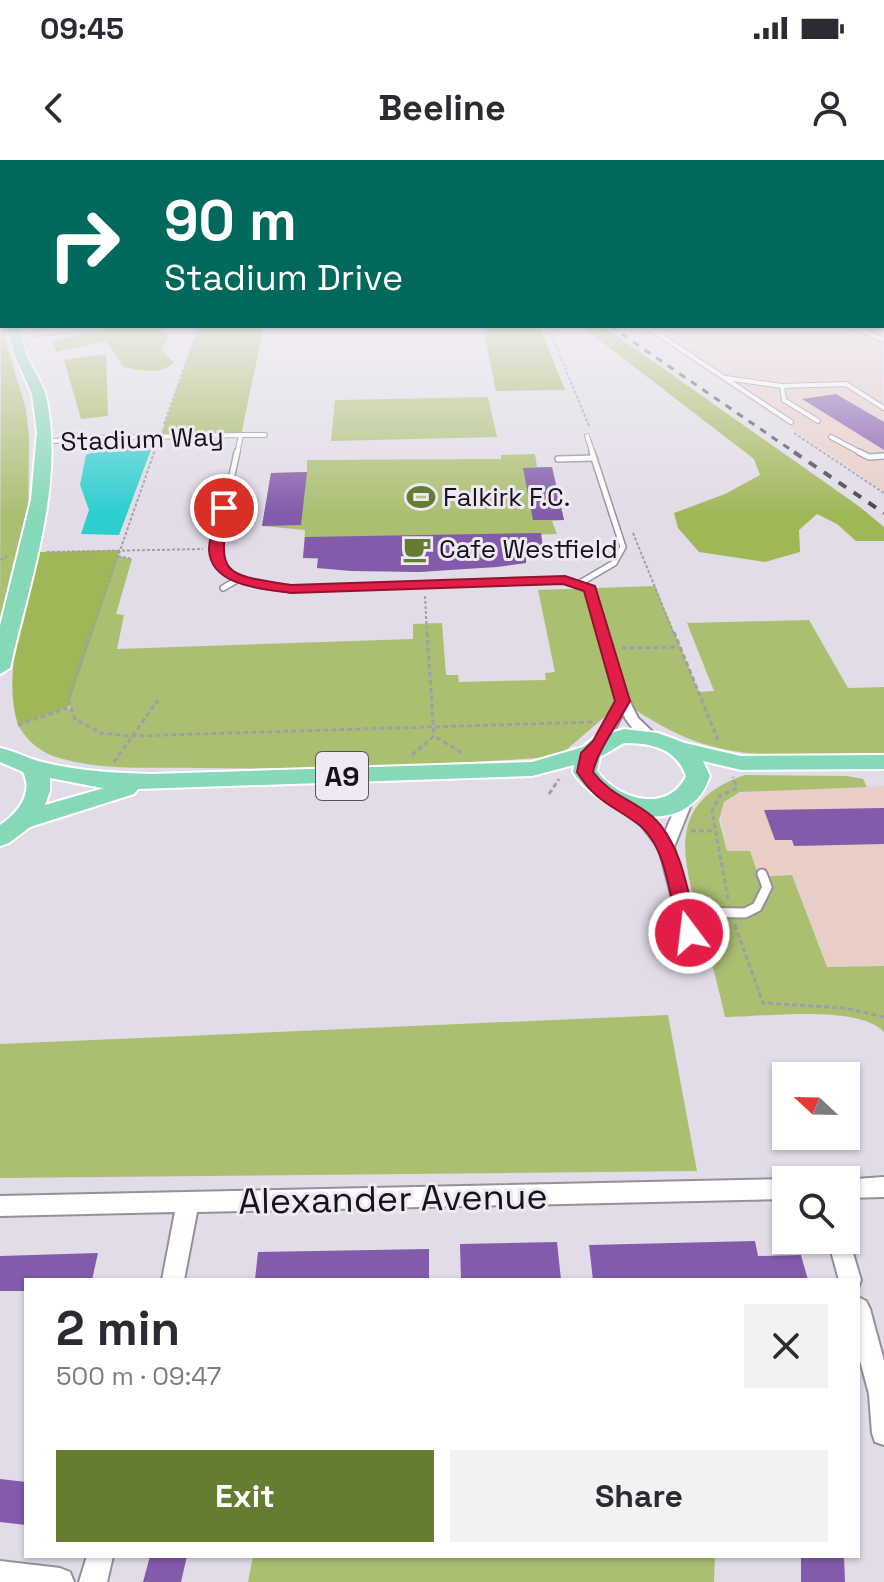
<!DOCTYPE html>
<html lang="en">
<head>
<meta charset="utf-8">
<style>
  :root { --surface:#fff; --page:#f2f2f3; --text:#2b2b33; --muted:#7c7c81; --accent:#647d30 }
  body { margin:0; font-family:"Space Grotesk",sans-serif; background:var(--page); color:var(--text); height:100vh; display:flex; flex-direction:column; font-size:30px; white-space:nowrap }
  * { box-sizing:border-box; margin:0 }
  p { font-size:26px; color:var(--muted) }
  .icon { flex:none; width:44px; height:44px; fill:none; stroke:currentColor; stroke-width:2; stroke-linecap:round; stroke-linejoin:round }
  .map { position:relative; flex:1; overflow:hidden }
  .panel { position:absolute; left:24px; top:1118px; width:836px; height:280px; display:flex; flex-direction:column; background:var(--surface); border-radius:0px; box-shadow:0 2px 6px #0004 }
  .panel>* { flex:none }
  .guide { position:absolute; left:0px; top:0px; width:884px; height:168px; box-shadow:0 2px 6px #0004; background:#00695c; color:#fff; overflow:hidden }
  .needle { width:52px; rotate:292deg }
  .controls { position:absolute; left:772px; top:902px; display:grid; gap:16px }
  .controls a { display:grid; place-items:center; width:88px; height:88px; border-radius:0px; background:var(--surface); box-shadow:0 2px 6px #0004; font-size:40px }
  .pin { position:absolute; display:grid; place-items:center; width:68px; height:68px; color:#fff; margin:-34px; border:4px solid #fff; border-radius:50%; box-shadow:0 2px 8px #0007 }
  .me { position:absolute; width:88px; margin:-44px; rotate:345deg; stroke-linejoin:round; filter:drop-shadow(0 0 6px #0008) }
  .turn { display:flex; align-items:center; gap:28px; height:168px; padding:0 32px; font-size:36px }
  .turn .icon { width:104px; height:104px; stroke-width:2.5 }
  .turn b { display:block; font-size:56px; line-height:68px }
  .round { display:grid; place-items:center; flex:none; width:84px; height:84px; border-radius:0px; background:var(--page) }
  .overview { display:flex; align-items:center; justify-content:space-between; height:136px; padding:0 32px }
  h1 { font-size:48px; font-weight:700; line-height:60px }
  .primary-button { display:flex; gap:16px; margin-top:auto; padding:16px 32px }
  .primary-button a { flex:1; height:92px; border-radius:0px; background:var(--accent); color:#fff; font-size:32px; font-weight:700; line-height:92px; text-align:center }
  .primary-button a+a { background:var(--page); color:var(--text) }
  .status { display:flex; justify-content:space-between; align-items:center; height:56px; padding:0 40px; background:var(--surface); direction:ltr }
  .status svg { height:22px; fill:currentColor }
  header { display:flex; justify-content:space-between; align-items:center; height:104px; padding:0 32px; background:var(--surface); font-size:36px; font-weight:700 }
  .map>svg:first-child { display:block }
  .industrial { fill:#e8cec7 }
  .green { fill:#abbf71 }
  .forest { fill:#a0b758 }
  .water { fill:#2ececf }
  .building { fill:#825baa }
  .lines { fill:none; stroke-linecap:round; stroke-linejoin:round }
  .service-far3-casing { stroke:#95909b; stroke-width:6 }
  .service-far2-casing { stroke:#95909b; stroke-width:8 }
  .service-far1-casing { stroke:#95909b; stroke-width:10 }
  .service-casing { stroke:#95909b; stroke-width:13 }
  .minor-casing { stroke:#95909b; stroke-width:4 }
  .primary-casing { stroke:#fff; stroke-width:4 }
  .path-far1 { stroke:#a29ea7; stroke-width:2; stroke-dasharray:3 2; stroke-linecap:butt }
  .path { stroke:#a29ea7; stroke-width:3; stroke-dasharray:5 3; stroke-linecap:butt }
  .service-far3 { stroke:#fff; stroke-width:4 }
  .service-far2 { stroke:#fff; stroke-width:5 }
  .service-far1 { stroke:#fff; stroke-width:7 }
  .service { stroke:#fff; stroke-width:9 }
  .minor { fill:#fff; fill-rule:evenodd }
  .primary { fill:#85d8b8; fill-rule:evenodd }
  .rail-far1 { stroke:#454248; stroke-width:3; stroke-dasharray:7 7; stroke-linecap:butt }
  .rail { stroke:#454248; stroke-width:4; stroke-dasharray:9 9; stroke-linecap:butt }
  .route { fill:#e11d48; stroke:#92132f; stroke-width:2 }
  .labels { text-anchor:middle; stroke-width:6; stroke-linejoin:round; paint-order:stroke }
  .far-street-label { font-size:26px; fill:#151317; stroke:#eee9f4 }
  .far-poi-label { font-size:26px; fill:#151317; stroke:#eee9f4; text-anchor:start }
  .shield { fill:#eee9f4; stroke:#565359; stroke-width:2 }
  .shield-label { font-size:28px; font-weight:bold; fill:#151317 }
  .near-street-label { font-size:36px; fill:#151317; stroke:#eee9f4 }
</style>
</head>
<body>
<div class="status"><b>09:45</b><svg viewBox="0 0 49 12"><path d="M0 12V9h3v3zM5 12V6h3v6zM10 12V3h3v9zM15 12V0h3v12zM26 1h20v11H26zM47 4h2v5h-2z"/></svg></div>
<header><svg class="icon" aria-label="back" viewBox="0 0 24 24"><path d="M15 5l-7 7 7 7"/></svg>Beeline<svg class="icon" aria-label="person" viewBox="0 0 24 24"><circle cx="12" cy="8" r="4"/><path d="M4 21q1-7 8-7t8 7"/></svg></header>
<div class="map">
<svg width="884" height="1422" viewBox="0 0 884 1422">
  <rect width="100%" height="100%" fill="#e1dce7"/>
  <g class="industrial">
    <path d="M 882,155 L 884,331 L 641,166 L 882,166 Z"/>
    <path d="M 884,626 L 884,806 L 827,807 L 792,715 L 759,717 L 727,691 L 719,650 L 730,636 L 750,631 Z"/>
  </g>
  <g class="green">
    <path d="M 1,167 L 26,249 L 29,276 L 28,392 L 0,468 Z"/>
    <path d="M 488,237 L 497,277 L 331,281 L 335,240 Z"/>
    <path d="M 535,294 L 537,307 L 552,307 L 564,360 L 552,361 L 557,374 L 529,375 L 543,385 L 544,395 L 526,397 L 526,403 L 419,412 L 317,408 L 318,399 L 303,398 L 305,370 L 262,366 L 271,313 L 307,312 L 307,300 L 501,299 L 501,295 Z"/>
    <path d="M 118,396 L 132,399 L 116,454 L 124,455 L 117,489 L 413,479 L 413,464 L 442,463 L 446,515 L 458,515 L 459,522 L 546,520 L 545,513 L 555,512 L 538,430 L 655,426 L 699,532 L 714,531 L 687,463 L 809,460 L 848,528 L 884,527 L 884,593 C 832,593 774,600 723,589 C 687,582 652,562 623,541 L 565,591 L 553,597 C 436,605 317,610 199,608 C 153,607 104,611 59,598 C 41,593 27,581 18,565 L 68,547 L 70,550 L 68,541 Z"/>
    <path d="M 745,615 L 847,616 L 863,619 L 867,627 L 740,632 L 724,642 L 719,660 L 727,691 L 750,691 L 759,717 L 792,715 L 827,807 L 884,806 L 884,872 C 858,844 764,857 725,857 C 718,827 711,797 702,768 C 684,703 662,643 745,615 Z"/>
    <path d="M 668,855 L 697,1011 L 0,1018 L 0,884 Z"/>
    <path d="M 253,1396 L 715,1396 L 714,1422 L 248,1422 Z"/>
  </g>
  <g class="forest">
    <path d="M 108,166 L 177,166 L 160,170 L 169,176 L 161,189 L 174,203 C 158,216 142,210 123,207 L 106,181 L 56,192 L 53,182 Z"/>
    <path d="M 199,166 L 264,166 L 241,275 L 160,277 Z"/>
    <path d="M 483,166 L 539,166 L 565,230 L 496,231 Z"/>
    <path d="M 581,166 L 603,166 L 860,347 L 884,367 L 884,381 L 856,381 L 837,364 L 817,354 L 799,370 L 800,392 L 765,402 L 699,392 L 678,368 L 674,353 L 725,334 L 760,315 L 754,299 Z"/>
    <path d="M 106,194 L 108,256 L 81,259 L 64,200 Z"/>
    <path d="M 120,390 L 68,547 L 18,565 C 1,510 27,445 39,392 Z"/>
  </g>
  <path class="water" d="M 152,287 L 119,375 L 81,374 L 89,350 L 80,325 L 86,295 L 103,288 Z"/>
  <g class="building">
    <path d="M 836,234 L 884,262 L 884,290 L 802,239 Z"/>
    <path d="M 552,307 L 564,360 L 533,360 L 523,308 Z"/>
    <path d="M 307,312 L 301,365 L 262,366 L 271,313 Z"/>
    <path d="M 541,373 L 544,395 L 526,397 L 526,403 L 497,407 L 419,412 L 351,411 L 317,408 L 318,398 L 303,398 L 305,377 Z"/>
    <path d="M 884,648 L 884,684 L 794,686 L 792,680 L 775,680 L 764,650 Z"/>
    <path d="M 755,1081 L 758,1096 L 801,1095 L 808,1120 L 593,1120 L 589,1085 Z"/>
    <path d="M 557,1082 L 561,1120 L 461,1120 L 460,1084 Z"/>
    <path d="M 429,1089 L 429,1120 L 255,1120 L 258,1092 Z"/>
    <path d="M 98,1093 L 92,1120 L 26,1120 L 26,1131 L 0,1131 L 0,1096 Z"/>
    <path d="M 0,1319 L 26,1322 L 26,1365 L 0,1362 Z"/>
    <path d="M 150,1396 L 187,1396 L 181,1422 L 143,1422 Z"/>
    <path d="M 801,1396 L 844,1396 L 845,1422 L 801,1422 Z"/>
  </g>
  <g class="lines">
    <defs>
      <g id="service-far3">
        <path d="M 646,166 L 791,262"/>
        <path d="M 852,166 L 884,180"/>
        <path d="M 726,218 L 782,226 L 846,224 L 884,248"/>
        <path d="M 782,226 L 784,240 L 818,261"/>
        <path d="M 241,275 L 265,275"/>
        <path d="M 587,276 L 593,294"/>
        <path d="M 831,277 L 863,294"/>
        <path d="M 44,282 L 85,278 L 241,275 L 237,294"/>
      </g>
      <g id="service-far2">
        <path d="M 237,292 L 215,394 C 230,424 261,427 291,429 L 565,420 L 590,429 L 603,474"/>
        <path d="M 859,292 L 869,297 L 884,296"/>
        <path d="M 558,299 L 594,298"/>
        <path d="M 580,423 L 614,403 L 623,387 L 592,292"/>
        <path d="M 223,428 L 239,419"/>
      </g>
      <path id="service-far1" d="M 603,472 L 623,541"/>
      <path id="service" d="M 683,752 L 745,753 L 757,747 L 767,727 L 762,714"/>
      <g id="minor">
        <path d="M 623,537 L 628,538 L 638,558 L 659,578 L 652,582 C 641,578 628,565 623,554 L 605,587 L 595,587 L 593,584 L 616,541 Z"/>
        <path d="M 687,632 L 694,637 L 674,687 L 697,773 L 695,778 L 683,778 L 681,773 L 659,688 L 641,665 L 613,643 L 620,638 C 638,645 652,658 664,674 L 680,637 Z"/>
        <path d="M 884,1017 L 884,1037 L 846,1038 L 846,1020 L 841,1020 Z"/>
        <path d="M 786,1019 L 788,1020 L 786,1020 L 786,1039 L 197,1052 L 184,1120 L 162,1120 L 175,1052 L 0,1056 L 0,1036 Z"/>
        <path d="M 847,1073 L 861,1120 L 858,1128 L 858,1120 L 839,1120 L 828,1080 L 846,1080 Z"/>
        <path d="M 858,1137 L 866,1141 L 870,1149 L 884,1201 L 884,1285 L 875,1282 L 872,1273 L 869,1234 L 858,1193 Z"/>
        <path d="M 87,1396 L 113,1396 L 107,1422 L 79,1422 Z"/>
        <path d="M 0,1401 L 60,1408 L 70,1412 L 74,1422 L 0,1422 Z"/>
      </g>
      <g id="primary">
        <path d="M 7,166 L 19,166 C 23,176 23,186 27,196 C 33,211 44,224 47,241 C 64,329 29,422 10,508 L 0,514 L 0,466 L 31,340 L 37,272 L 32,234 L 15,196 Z"/>
        <path d="M 624,569 L 658,573 L 685,583 L 741,596 L 884,595 L 884,609 L 741,610 L 703,601 L 710,616 C 707,623 704,632 698,638 C 662,677 597,648 573,612 L 574,605 L 532,616 L 138,629 L 134,634 L 30,667 L 9,683 L 0,686 L 0,665 C 17,654 34,633 23,612 L 0,602 L 0,588 C 15,591 29,599 42,602 C 78,611 115,613 152,614 L 532,602 L 583,587 L 594,578 ZM 624,583 C 651,583 676,588 686,616 C 668,654 618,640 597,611 L 600,597 ZM 50,618 L 102,628 L 104,628 L 45,645 L 50,631 Z"/>
      </g>
    </defs>
    <use href="#service-far3" class="service-far3-casing"/>
    <use href="#service-far2" class="service-far2-casing"/>
    <use href="#service-far1" class="service-far1-casing"/>
    <use href="#service" class="service-casing"/>
    <use href="#minor" class="minor-casing"/>
    <use href="#primary" class="primary-casing"/>
    <g class="path-far1">
      <path d="M 548,166 L 589,266"/>
      <path d="M 33,177 L 85,171 L 200,166"/>
      <path d="M 164,264 L 199,166"/>
      <path d="M 794,273 L 884,333"/>
      <path d="M 633,373 L 674,474"/>
      <path d="M 47,392 L 203,389"/>
      <path d="M 118,396 L 132,399"/>
      <path d="M 0,400 L 8,396"/>
      <path d="M 425,436 L 427,474"/>
      <path d="M 91,474 L 156,287"/>
    </g>
    <g class="path">
      <path d="M 91,472 L 68,539 L 75,559 L 101,573 L 132,576 L 592,562"/>
      <path d="M 427,472 L 434,576"/>
      <path d="M 674,472 L 718,580"/>
      <path d="M 622,488 L 678,487"/>
      <path d="M 18,565 L 67,548"/>
      <path d="M 412,595 L 434,576 L 464,594"/>
      <path d="M 114,602 L 158,540"/>
      <path d="M 549,634 L 559,619"/>
      <path d="M 691,671 L 715,671"/>
      <path d="M 728,739 L 712,651 L 720,636 L 737,628 L 733,617"/>
      <path d="M 735,765 L 763,843 L 845,848 L 884,857"/>
    </g>
    <use href="#service-far3" class="service-far3"/>
    <use href="#service-far2" class="service-far2"/>
    <use href="#service-far1" class="service-far1"/>
    <use href="#service" class="service"/>
    <use href="#minor" class="minor"/>
    <use href="#primary" class="primary"/>
    <path class="rail-far1" d="M 610,166 L 797,294"/>
    <path class="rail" d="M 794,292 L 884,353"/>
  </g>
  <linearGradient id="sky" x2="0" y2="1"><stop stop-color="#5dbede"/><stop offset="0.44" stop-color="#f2eff4"/><stop offset="1" stop-color="#f2eff4" stop-opacity="0"/></linearGradient>
  <rect width="884" height="354" fill="url(#sky)"/>
  <path class="route" d="M 224,344 L 230,348 C 215,416 225,415 291,425 L 565,416 L 595,426 L 630,541 C 619,562 597,591 593,612 C 611,636 632,639 653,657 C 683,685 688,735 698,773 L 696,778 L 682,778 L 679,773 C 670,739 667,686 638,664 C 611,644 596,642 577,612 L 581,593 L 593,581 L 615,541 L 584,431 L 563,424 L 291,433 C 265,429 211,427 209,390 C 209,377 215,361 219,348 Z"/>
  <defs>
    <symbol id="stadium-bare" viewBox="-9 -9 18 18"><path d="M0-5a6.5 5 0 1 0 0 10a6.5 5 0 1 0 0-10ZM-3.5-1.8h7v3.6h-7Z" fill="#647d30" stroke="#eee9f4" stroke-width="2.5" paint-order="stroke"/></symbol>
    <symbol id="cafe-bare" viewBox="-9 -9 18 18"><path d="M-5.5-4.5H6V0H3Q3 3.5 0 3.5H-2.5Q-5.5 3.5-5.5 0ZM3-3.2v2h1.7v-2ZM-6 4.5H4V6H-6Z" fill="#647d30" stroke="#eee9f4" stroke-width="2.5" paint-order="stroke"/></symbol>
  </defs>
  <g fill-rule="evenodd">
    <use href="#stadium-bare" x="401" y="317" width="40" height="40"/>
    <use href="#cafe-bare" x="397" y="369" width="40" height="40"/>
  </g>
  <g class="labels">
    <g class="far-street-label">
      <text transform="translate(142 279) rotate(-2)" y="9">Stadium Way</text>
    </g>
    <g class="far-poi-label">
      <text x="443" y="346">Falkirk F.C.</text>
      <text x="439" y="398">Cafe Westfield</text>
    </g>
    <rect class="shield" x="316" y="592" width="52" height="48" rx="6"/>
    <g class="shield-label">
      <text x="342" y="626">A9</text>
    </g>
    <g class="near-street-label">
      <text transform="translate(393 1038) rotate(-1)" y="13">Alexander Avenue</text>
    </g>
  </g>
</svg>
<div class="controls">
<a><svg class="needle" viewBox="-14 -14 28 28"><path d="M0-13l5 13h-10z" fill="#e53935"/><path d="M0 13l5-13h-10z" fill="#7c7c81"/></svg></a>
<a><svg class="icon" aria-label="search" viewBox="0 0 24 24"><circle cx="10" cy="10" r="6"/><path d="M15 15l6 6"/></svg></a>
</div>
<div class="pin" style="left:224px;top:348px;background:#d93025"><svg class="icon" aria-label="arrive" viewBox="0 0 24 24"><path d="M6 21V4h12l-3 4 3 4H6"/></svg></div>
<svg class="me" style="left:689px;top:773px" viewBox="-20 -20 40 40"><circle r="17" fill="#e11d48" stroke="#fff" stroke-width="3"/><path d="M0-11L8 9 0 5-8 9z" fill="#fff"/></svg>
<div class="guide">
<div class="turn"><svg class="icon" aria-label="right" viewBox="0 0 24 24"><path d="M7 20v-9h11M14 6l5 5-5 5"/></svg><div><b>90 m</b>Stadium Drive</div></div>
</div>
<section class="panel">
<div class="overview"><div><h1>2 min</h1><p>500 m · 09:47</p></div><a class="round"><svg class="icon" aria-label="close" viewBox="0 0 24 24"><path d="M6 6l12 12M18 6L6 18"/></svg></a></div>
<div class="primary-button"><a>Exit</a><a>Share</a></div>
</section>
</div>
</body>
</html>
